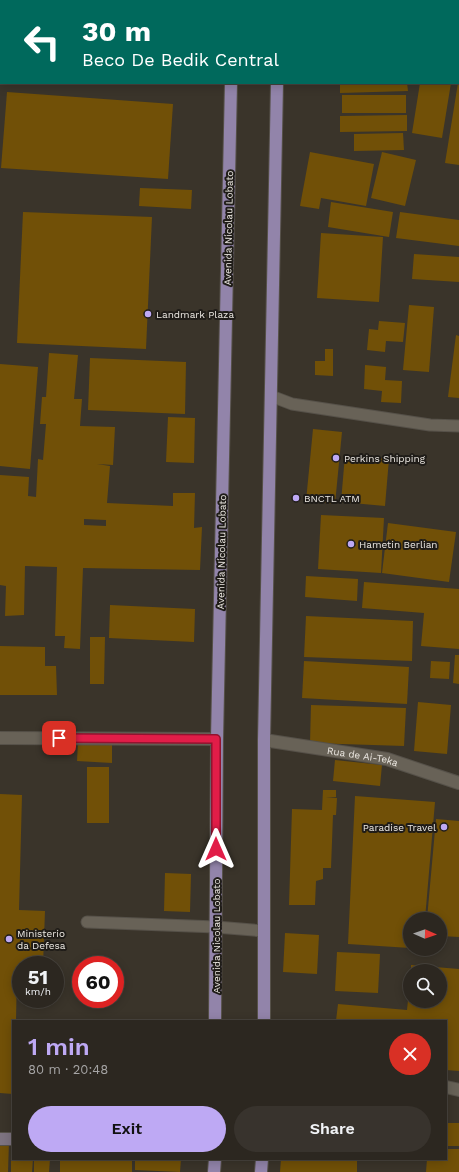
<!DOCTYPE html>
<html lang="en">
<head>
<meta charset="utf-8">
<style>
  :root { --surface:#2c2720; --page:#38332d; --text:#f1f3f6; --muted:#a6a5a5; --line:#48443e; --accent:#bea9f4 }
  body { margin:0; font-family:"Work Sans",sans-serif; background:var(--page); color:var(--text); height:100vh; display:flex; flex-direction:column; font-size:15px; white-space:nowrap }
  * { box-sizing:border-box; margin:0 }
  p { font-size:13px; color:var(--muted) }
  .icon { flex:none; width:22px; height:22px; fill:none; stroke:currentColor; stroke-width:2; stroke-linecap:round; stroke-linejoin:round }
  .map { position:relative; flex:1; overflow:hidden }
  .drawer { position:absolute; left:12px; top:1020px; width:435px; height:140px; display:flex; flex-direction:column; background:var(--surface); border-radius:0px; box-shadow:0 2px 10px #0003,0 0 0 1px var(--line) }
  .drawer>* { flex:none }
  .guide { position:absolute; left:0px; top:0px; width:459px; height:84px; box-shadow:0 2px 10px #0003,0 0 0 1px var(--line); background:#00695c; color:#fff; overflow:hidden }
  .needle { width:26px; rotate:92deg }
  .buttons { position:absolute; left:403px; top:912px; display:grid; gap:8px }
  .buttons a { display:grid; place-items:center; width:44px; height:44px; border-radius:50%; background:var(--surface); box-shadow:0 2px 10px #0003,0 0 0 1px var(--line); font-size:20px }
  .speed { position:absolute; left:12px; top:956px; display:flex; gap:8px; font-size:20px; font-weight:700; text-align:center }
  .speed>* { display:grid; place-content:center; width:52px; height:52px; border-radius:50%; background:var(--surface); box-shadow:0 2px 10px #0003,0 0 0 1px var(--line); line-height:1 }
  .speed small { font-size:10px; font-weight:400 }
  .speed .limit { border:6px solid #d22; background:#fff; color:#111 }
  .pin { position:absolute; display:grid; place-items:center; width:34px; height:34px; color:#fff; margin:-17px; border-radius:8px; box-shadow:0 2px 6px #0006 }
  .me { position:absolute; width:44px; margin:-22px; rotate:0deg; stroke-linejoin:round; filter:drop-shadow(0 0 3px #0008) }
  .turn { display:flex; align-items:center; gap:14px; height:84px; padding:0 16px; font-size:18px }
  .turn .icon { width:52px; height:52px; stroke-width:2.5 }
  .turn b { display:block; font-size:28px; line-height:34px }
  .round { display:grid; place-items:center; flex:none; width:42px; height:42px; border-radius:21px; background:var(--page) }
  .overview { display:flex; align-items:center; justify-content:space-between; height:68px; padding:0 16px }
  h1 { font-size:24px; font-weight:600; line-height:30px; color:var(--accent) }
  .primary-button { display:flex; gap:8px; margin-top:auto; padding:8px 16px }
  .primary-button a { flex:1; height:46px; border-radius:24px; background:var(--accent); color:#111; font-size:16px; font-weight:600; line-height:46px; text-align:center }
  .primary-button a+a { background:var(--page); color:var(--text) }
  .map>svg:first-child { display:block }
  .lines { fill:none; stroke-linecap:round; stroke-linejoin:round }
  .canal { stroke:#2a1c02; stroke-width:24 }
  .building { fill:#715007; fill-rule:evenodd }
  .lane-casing { stroke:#565149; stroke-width:13 }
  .street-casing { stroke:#565149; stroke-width:14 }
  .secondary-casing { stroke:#565149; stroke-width:14 }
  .primary-casing { stroke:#565149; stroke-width:14 }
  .lane { stroke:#686257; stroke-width:11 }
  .street { stroke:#686257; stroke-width:12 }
  .secondary { stroke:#7d7380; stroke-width:12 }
  .primary { stroke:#9284aa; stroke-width:12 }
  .route-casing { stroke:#92132f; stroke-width:10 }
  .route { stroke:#e11d48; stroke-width:7 }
  .poi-dot { fill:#bea9f4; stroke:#1f1c18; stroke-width:1.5 }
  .labels { text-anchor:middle; stroke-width:4; stroke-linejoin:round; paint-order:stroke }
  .street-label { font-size:10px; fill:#ede9e3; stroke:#1f1c18 }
  .poi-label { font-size:10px; fill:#ede9e3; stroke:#1f1c18; text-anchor:start }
</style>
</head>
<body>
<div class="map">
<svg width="459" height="1172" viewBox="0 0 459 1172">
  <rect width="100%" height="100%" fill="#3a342a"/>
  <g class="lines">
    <g class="canal">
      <path d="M 130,0 L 135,1"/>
      <path d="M 458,64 L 459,64"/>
    </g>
  </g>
  <g class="building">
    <path d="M 340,83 L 407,83 L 408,91 L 340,93 Z"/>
    <path d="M 420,83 L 451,83 L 442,138 L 412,133 Z"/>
    <path d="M 458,83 L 459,83 L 459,165 L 445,163 Z"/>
    <path d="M 7,92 L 173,104 L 168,179 L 1,168 Z"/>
    <rect x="342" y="95" width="64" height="18"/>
    <path d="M 407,115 L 407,131 L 340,132 L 340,116 Z"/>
    <path d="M 403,133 L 404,150 L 354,151 L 354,134 Z"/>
    <path d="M 310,152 L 374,164 L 366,206 L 321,198 L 319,209 L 300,206 Z"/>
    <path d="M 382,152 L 416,160 L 405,206 L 371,198 Z"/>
    <path d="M 140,188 L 192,190 L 191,209 L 139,206 Z"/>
    <path d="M 331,202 L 393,212 L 389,237 L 328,227 Z"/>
    <path d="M 23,212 L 152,217 L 146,349 L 17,343 Z"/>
    <path d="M 400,212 L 459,220 L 459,246 L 396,238 Z"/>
    <path d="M 321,233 L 383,237 L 379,302 L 317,298 Z"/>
    <path d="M 414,254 L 459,257 L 459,282 L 412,279 Z"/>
    <path d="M 409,305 L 434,307 L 429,372 L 403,370 Z"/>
    <path d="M 379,321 L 405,323 L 403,342 L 386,341 L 385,352 L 367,350 L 369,329 L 378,330 Z"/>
    <path d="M 456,335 L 459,336 L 459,398 L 448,397 Z"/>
    <path d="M 325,349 L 333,349 L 333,376 L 315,375 L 315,361 L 325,361 Z"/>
    <path d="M 49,353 L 78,355 L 74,399 L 82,399 L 80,426 L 115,427 L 113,465 L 97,464 L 110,466 L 107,503 L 173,506 L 173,493 L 195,493 L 194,528 L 202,527 L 200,570 L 83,568 L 80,649 L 64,648 L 65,636 L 55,636 L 57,567 L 25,566 L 24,615 L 5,616 L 6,586 L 0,585 L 0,475 L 29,477 L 28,496 L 36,497 L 38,459 L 43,460 L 46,424 L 40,424 L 42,397 L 46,397 ZM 84,519 L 106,520 L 106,526 L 84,525 Z"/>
    <path d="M 90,358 L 186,362 L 185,414 L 88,410 Z"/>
    <path d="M 0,364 L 38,367 L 30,469 L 0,466 Z"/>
    <path d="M 365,365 L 386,367 L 385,380 L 402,381 L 401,403 L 381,402 L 382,391 L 364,389 Z"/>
    <path d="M 168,417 L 195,418 L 194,463 L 166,462 Z"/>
    <path d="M 313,429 L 342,432 L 335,504 L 306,501 Z"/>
    <path d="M 345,455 L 389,459 L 385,506 L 341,502 Z"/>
    <path d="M 321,515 L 384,518 L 381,573 L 318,569 Z"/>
    <path d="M 388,523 L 456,532 L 449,582 L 382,573 Z"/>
    <path d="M 306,576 L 358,579 L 357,601 L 305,597 Z"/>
    <path d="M 364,582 L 459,589 L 459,649 L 421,646 L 424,613 L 362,608 Z"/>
    <path d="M 110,605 L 195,609 L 194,642 L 109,638 Z"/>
    <path d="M 306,616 L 413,621 L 412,661 L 304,657 Z"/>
    <path d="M 90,637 L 105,637 L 104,684 L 90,684 Z"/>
    <path d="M 0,646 L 45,647 L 45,666 L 56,666 L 57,695 L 0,695 Z"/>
    <path d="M 455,655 L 459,655 L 459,684 L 453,683 Z"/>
    <path d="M 304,661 L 409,667 L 407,704 L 302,698 Z"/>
    <path d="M 431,661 L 450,662 L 449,679 L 430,678 Z"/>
    <path d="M 418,702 L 451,705 L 447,754 L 414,751 Z"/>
    <path d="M 311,705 L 406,708 L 404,746 L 310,743 Z"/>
    <path d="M 78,742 L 112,743 L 112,763 L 77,761 Z"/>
    <path d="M 335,760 L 382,765 L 380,786 L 333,781 Z"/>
    <rect x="87" y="767" width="22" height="56"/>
    <path d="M 323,790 L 336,790 L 336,797 L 326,797 L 337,798 L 336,815 L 333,815 L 331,868 L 323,868 L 323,879 L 316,881 L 315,905 L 289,905 L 292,809 L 322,810 Z"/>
    <path d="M 0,794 L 22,795 L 19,910 L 45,911 L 43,965 L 21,965 L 21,968 L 17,968 L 16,1021 L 13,1021 L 13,1094 L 0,1093 Z"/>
    <path d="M 355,796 L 435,802 L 425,919 L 410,919 L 410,948 L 348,944 Z"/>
    <path d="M 436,819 L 459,821 L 459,937 L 440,936 L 440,919 L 427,919 Z"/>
    <path d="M 165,873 L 191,874 L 190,912 L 164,911 Z"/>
    <path d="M 285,933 L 319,935 L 317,974 L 283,972 Z"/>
    <path d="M 337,952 L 380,954 L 378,993 L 335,991 Z"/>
    <path d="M 411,965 L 459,969 L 459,1071 L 446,1070 L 446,1021 L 336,1021 L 338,1004 L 407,1010 L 409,990 L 410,990 L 410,1001 L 440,1001 L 440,971 L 411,971 Z"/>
    <rect x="446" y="1123" width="13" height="23"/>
    <path d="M 0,1142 L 9,1142 L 8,1172 L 0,1172 Z"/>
    <path d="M 11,1145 L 13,1145 L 13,1159 L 33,1159 L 32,1172 L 11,1172 Z"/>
    <path d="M 446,1149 L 459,1149 L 459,1172 L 426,1172 L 427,1159 L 446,1159 Z"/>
    <path d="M 34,1159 L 50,1159 L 49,1172 L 34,1172 Z"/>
    <rect x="60" y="1159" width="72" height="13"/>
    <path d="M 135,1159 L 181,1159 L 180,1172 L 135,1170 Z"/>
    <path d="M 281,1159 L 357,1159 L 357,1172 L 280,1172 Z"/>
  </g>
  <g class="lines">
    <defs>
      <g id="lane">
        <path d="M 271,396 L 292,404 L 430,425 L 459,426"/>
        <path d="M 87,922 L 216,927 L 264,931"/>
      </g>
      <g id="street">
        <path d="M 55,0 L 59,1"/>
        <path d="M 0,738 L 217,739"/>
        <path id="s1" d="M 264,740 L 387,759 L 459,783"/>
        <path d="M 446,1087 L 459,1090"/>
      </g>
      <path id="secondary" d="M 0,1139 L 13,1139"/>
      <g id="primary">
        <path d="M 235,1 L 235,0"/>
        <path d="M 278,1 L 278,0"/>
        <path d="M 215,1021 L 217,739 L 231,83"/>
        <path d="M 264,1021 L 264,740 L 277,83"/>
        <path d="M 214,1172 L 215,1159"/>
        <path d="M 261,1172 L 262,1159"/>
      </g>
    </defs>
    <use href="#lane" class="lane-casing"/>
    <use href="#street" class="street-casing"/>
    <use href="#secondary" class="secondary-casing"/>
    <use href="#primary" class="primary-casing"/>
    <use href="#lane" class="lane"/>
    <use href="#street" class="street"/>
    <use href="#secondary" class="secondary"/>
    <use href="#primary" class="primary"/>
  </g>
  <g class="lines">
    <defs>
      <path id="route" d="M 59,738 L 216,739 L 216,849"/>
    </defs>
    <use href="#route" class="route-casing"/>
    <use href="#route" class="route"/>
  </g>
  <g class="poi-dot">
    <circle cx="148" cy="314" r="4"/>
    <circle cx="336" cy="458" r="4"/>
    <circle cx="296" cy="498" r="4"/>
    <circle cx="351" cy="544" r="4"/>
    <circle cx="444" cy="827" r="4"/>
    <circle cx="9" cy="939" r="4"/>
  </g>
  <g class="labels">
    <g class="street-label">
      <text transform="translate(228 228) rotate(-89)" y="4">Avenida Nicolau Lobato</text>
      <text transform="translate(221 552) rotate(-89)" y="4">Avenida Nicolau Lobato</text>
      <text dy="4" stroke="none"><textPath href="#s1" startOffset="100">Rua de Ai-Teka</textPath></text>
      <text transform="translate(216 936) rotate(-90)" y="4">Avenida Nicolau Lobato</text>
    </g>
    <g class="poi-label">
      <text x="156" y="318">Landmark Plaza</text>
      <text x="344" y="462">Perkins Shipping</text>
      <text x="304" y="502">BNCTL ATM</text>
      <text x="359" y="548">Hametin Berlian</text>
      <text x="436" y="831" text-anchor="end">Paradise Travel</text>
      <text x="17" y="937">Ministerio<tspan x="17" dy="12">da Defesa</tspan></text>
    </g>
  </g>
</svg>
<div class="buttons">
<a><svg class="needle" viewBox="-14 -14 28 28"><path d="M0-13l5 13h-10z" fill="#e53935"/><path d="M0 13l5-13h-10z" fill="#a6a5a5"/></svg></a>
<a><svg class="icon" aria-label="search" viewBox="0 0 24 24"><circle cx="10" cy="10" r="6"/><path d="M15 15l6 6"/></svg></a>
</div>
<div class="speed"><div>51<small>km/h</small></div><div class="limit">60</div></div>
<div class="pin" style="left:59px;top:738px;background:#d93025"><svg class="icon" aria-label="arrive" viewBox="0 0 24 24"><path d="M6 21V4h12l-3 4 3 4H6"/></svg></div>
<svg class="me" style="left:216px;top:849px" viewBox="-20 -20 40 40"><path d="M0-17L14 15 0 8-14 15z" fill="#e11d48" stroke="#fff" stroke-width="4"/></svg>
<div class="guide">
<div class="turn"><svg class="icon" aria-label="left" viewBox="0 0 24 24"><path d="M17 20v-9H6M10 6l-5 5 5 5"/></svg><div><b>30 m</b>Beco De Bedik Central</div></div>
</div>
<section class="drawer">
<div class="overview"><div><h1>1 min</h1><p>80 m · 20:48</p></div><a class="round" style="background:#d93025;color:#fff"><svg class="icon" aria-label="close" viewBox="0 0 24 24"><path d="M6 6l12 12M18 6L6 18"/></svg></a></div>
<div class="primary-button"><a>Exit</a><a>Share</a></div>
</section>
</div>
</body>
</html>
